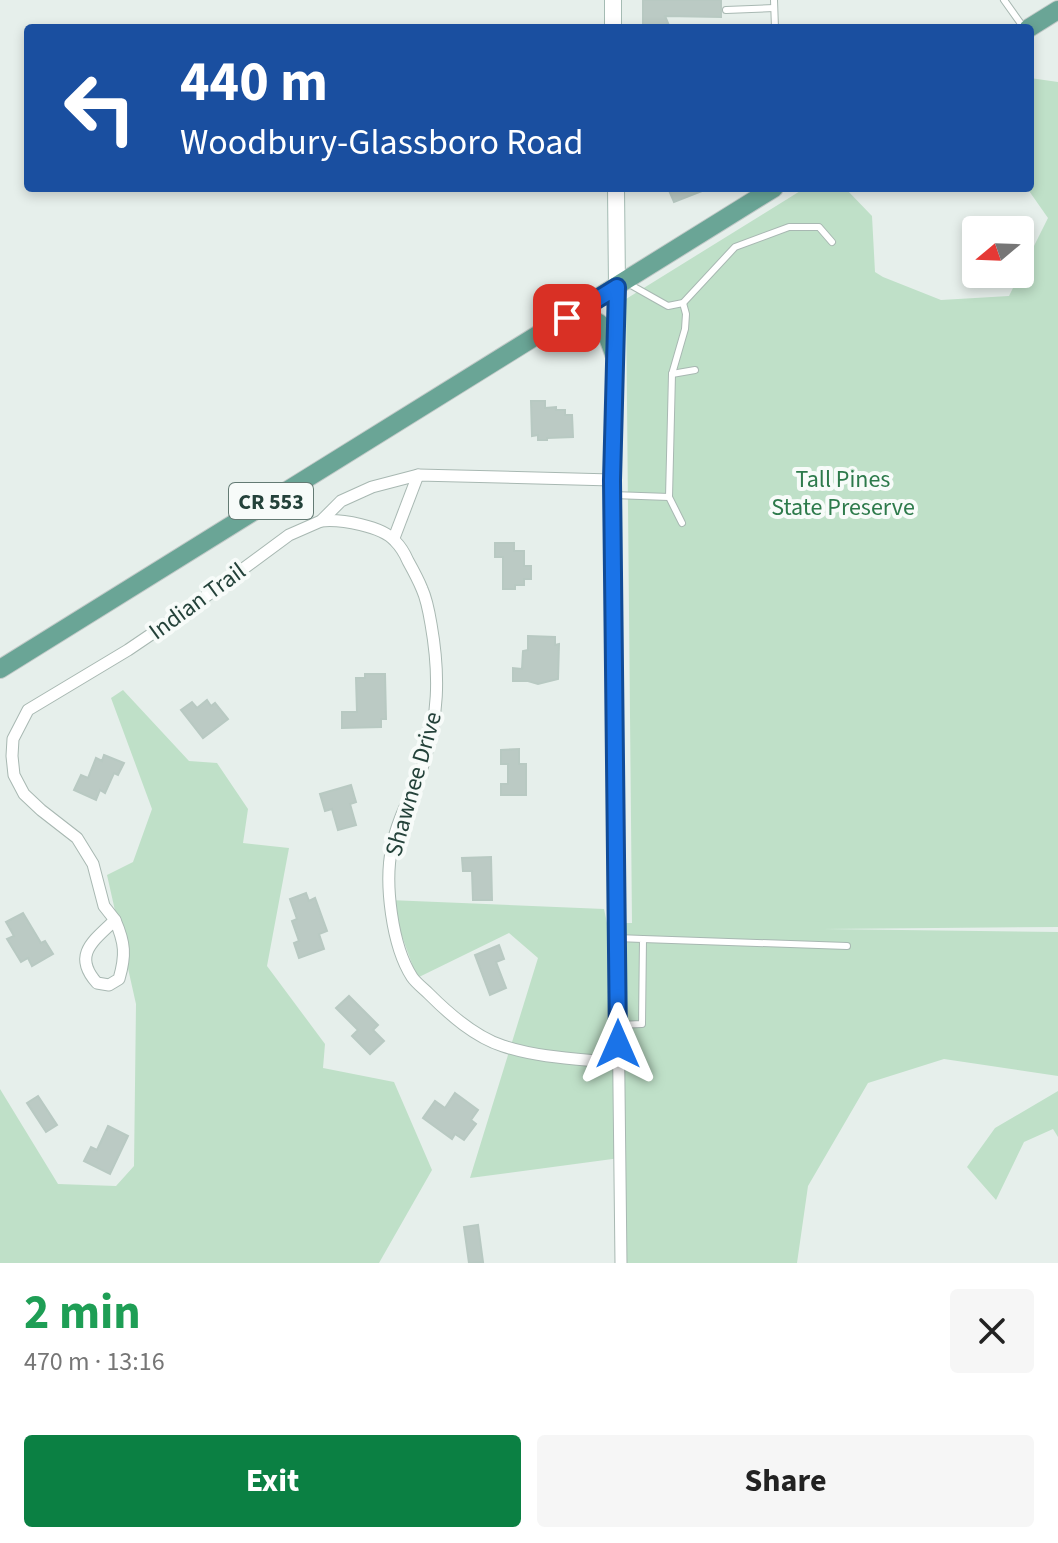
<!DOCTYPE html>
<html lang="en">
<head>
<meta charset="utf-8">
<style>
  :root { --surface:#fff; --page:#f6f6f6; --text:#222; --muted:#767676; --accent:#0b8043 }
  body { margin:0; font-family:"Source Sans 3",sans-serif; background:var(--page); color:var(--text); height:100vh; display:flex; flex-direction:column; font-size:30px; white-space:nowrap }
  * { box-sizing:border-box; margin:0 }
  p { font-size:26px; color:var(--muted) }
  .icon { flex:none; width:44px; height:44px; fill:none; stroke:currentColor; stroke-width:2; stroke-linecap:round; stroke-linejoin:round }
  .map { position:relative; height:1263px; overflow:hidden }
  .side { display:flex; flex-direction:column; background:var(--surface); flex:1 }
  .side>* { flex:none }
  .top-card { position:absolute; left:24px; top:24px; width:1010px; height:168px; border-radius:8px; box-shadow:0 4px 12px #0003; background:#1a4fa0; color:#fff; overflow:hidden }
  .needle { width:52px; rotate:251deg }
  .tools { position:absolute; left:962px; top:216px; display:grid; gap:16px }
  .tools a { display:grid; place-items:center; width:72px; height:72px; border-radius:8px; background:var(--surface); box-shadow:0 4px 12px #0003; font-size:40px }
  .pin { position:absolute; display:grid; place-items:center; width:68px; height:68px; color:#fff; margin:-34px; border-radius:16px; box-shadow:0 4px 12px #0006 }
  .me { position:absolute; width:88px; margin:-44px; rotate:0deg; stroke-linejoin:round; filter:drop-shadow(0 0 6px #0008) }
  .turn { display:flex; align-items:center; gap:28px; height:168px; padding:0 24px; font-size:36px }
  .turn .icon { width:104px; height:104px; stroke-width:2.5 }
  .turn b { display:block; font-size:56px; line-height:68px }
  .round { display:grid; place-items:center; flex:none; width:84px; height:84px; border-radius:8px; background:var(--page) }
  .summary { display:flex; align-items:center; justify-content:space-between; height:136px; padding:0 24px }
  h1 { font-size:48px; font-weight:700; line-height:60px; color:#1e9e55 }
  .action { display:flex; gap:16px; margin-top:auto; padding:16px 24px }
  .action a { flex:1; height:92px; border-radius:8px; background:var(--accent); color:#fff; font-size:32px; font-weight:700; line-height:92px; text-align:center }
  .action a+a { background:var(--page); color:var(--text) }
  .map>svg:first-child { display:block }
  .green { fill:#bfe0c8 }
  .building { fill:#bbcac4; stroke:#b8c9c2; stroke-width:2 }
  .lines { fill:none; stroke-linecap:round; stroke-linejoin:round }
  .lane-casing { stroke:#a8b8b2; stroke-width:8 }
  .street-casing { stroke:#a8b8b2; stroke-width:13 }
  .secondary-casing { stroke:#a4bbb3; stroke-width:18 }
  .primary-casing { stroke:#c2cac8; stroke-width:20 }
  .lane { stroke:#fff; stroke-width:6 }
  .street { stroke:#fff; stroke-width:11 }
  .secondary { stroke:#fff; stroke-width:16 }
  .primary { stroke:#6aa596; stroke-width:18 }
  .route-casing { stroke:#114b97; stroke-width:20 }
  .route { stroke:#1a73e8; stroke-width:14 }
  .labels { text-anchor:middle; stroke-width:8; stroke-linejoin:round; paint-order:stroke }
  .shield { fill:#f7fbf9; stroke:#637a73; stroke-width:2 }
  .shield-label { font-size:22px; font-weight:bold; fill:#24423a }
  .park-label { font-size:24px; fill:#2d7a4b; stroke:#f7fbf9 }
  .street-label { font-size:24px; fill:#24423a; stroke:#f7fbf9 }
</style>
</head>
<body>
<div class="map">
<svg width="1058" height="1263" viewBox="0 0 1058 1263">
  <rect width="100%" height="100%" fill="#e6efeb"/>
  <g class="green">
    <path d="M 1030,78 L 1058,82 L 1058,927 L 824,929 L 1058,932 L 1058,1076 L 944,1059 L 868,1083 L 808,1186 L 797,1263 L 621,1263 L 620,1158 L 470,1178 L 538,958 L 509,933 L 417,978 L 389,900 L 604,909 L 607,923 L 632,923 L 626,299 L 805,188 L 829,188 L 847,190 L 872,216 L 875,272 L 883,277 L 941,300 L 1009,296 L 1048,218 L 1027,188 L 1030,188 Z"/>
    <path d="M 123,690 L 189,761 L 217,763 L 248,809 L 243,843 L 289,848 L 267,966 L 325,1044 L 323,1068 L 394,1082 L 432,1170 L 379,1263 L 0,1263 L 0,1089 L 58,1184 L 116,1186 L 134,1166 L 136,1004 L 107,875 L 133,862 L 152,809 L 111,698 Z"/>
    <path d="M 1058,1091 L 1058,1137 L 1053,1129 L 1024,1142 L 996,1200 L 967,1167 L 995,1128 Z"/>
  </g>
  <g class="building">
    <path d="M 643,0 L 721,0 L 721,17 L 665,16 L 670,28 L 643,28 Z"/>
    <path d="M 668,188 L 707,188 L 707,189 L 674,202 Z"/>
    <path d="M 531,401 L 545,401 L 545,408 L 556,407 L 556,410 L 565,410 L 565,415 L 572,415 L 573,437 L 547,438 L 547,440 L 538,440 L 538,435 L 532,436 Z"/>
    <path d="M 495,543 L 514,543 L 514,551 L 524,551 L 524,566 L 531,566 L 531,579 L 524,579 L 524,585 L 515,585 L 515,589 L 503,589 L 503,557 L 495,557 Z"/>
    <path d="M 528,636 L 555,637 L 555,645 L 559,644 L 558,679 L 538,684 L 528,681 L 513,681 L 513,668 L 522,669 L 523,651 L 528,650 Z"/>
    <path d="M 365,674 L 385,674 L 386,719 L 381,719 L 381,727 L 342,728 L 342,712 L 357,712 L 356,678 L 365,678 Z"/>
    <path d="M 207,700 L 211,706 L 215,703 L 228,719 L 203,738 L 181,710 L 192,702 L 197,708 Z"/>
    <path d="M 519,749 L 519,764 L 526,764 L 526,795 L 501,795 L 501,784 L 508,784 L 508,764 L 501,764 L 501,750 Z"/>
    <path d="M 104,755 L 124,763 L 118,775 L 114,773 L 105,793 L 100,790 L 96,800 L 74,790 L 81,775 L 88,778 L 96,758 L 102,761 Z"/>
    <path d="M 351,785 L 356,802 L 350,804 L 356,825 L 338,830 L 332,809 L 325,811 L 320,794 Z"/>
    <path d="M 491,857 L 492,900 L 473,900 L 472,871 L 463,871 L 462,858 Z"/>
    <path d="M 306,893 L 309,901 L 315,898 L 327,931 L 319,934 L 324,949 L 299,958 L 294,943 L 299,941 L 292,921 L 297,919 L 290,899 Z"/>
    <path d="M 23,913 L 41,943 L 45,941 L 53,954 L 32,966 L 28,958 L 21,962 L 7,939 L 14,936 L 6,922 Z"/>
    <path d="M 499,945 L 504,959 L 496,962 L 506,988 L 490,995 L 475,955 Z"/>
    <path d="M 349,996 L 378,1025 L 373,1030 L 384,1041 L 370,1054 L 352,1036 L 358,1030 L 336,1008 Z"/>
    <path d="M 455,1093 L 478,1110 L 471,1120 L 476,1124 L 464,1140 L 455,1134 L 452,1139 L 423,1118 L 435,1101 L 445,1108 Z"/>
    <path d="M 38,1096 L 57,1125 L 46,1132 L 27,1103 Z"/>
    <path d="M 108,1126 L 128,1136 L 110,1174 L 84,1161 L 91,1147 L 97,1150 Z"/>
    <path d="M 478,1225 L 483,1262 L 469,1263 L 464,1227 Z"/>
  </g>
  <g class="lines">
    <defs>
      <g id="lane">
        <path d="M 774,0 L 775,28"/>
        <path d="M 1004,0 L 1024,28"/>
        <path d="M 726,10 L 774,8"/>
        <path d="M 629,284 L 668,306 L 683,303 L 735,247 L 789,227 L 819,227 L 832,242"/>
        <path d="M 672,374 L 695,370"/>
        <path d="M 613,495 L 669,497"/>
        <path d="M 682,523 L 669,497 L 672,374 L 685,329 L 686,314 L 683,303"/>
        <path d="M 617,938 L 643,939 L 642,1024 L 618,1025"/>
        <path d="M 643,939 L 847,946"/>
      </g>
      <g id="street">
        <path d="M 617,287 L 612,480 L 621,1263"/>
        <path d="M 321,521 C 341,519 382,526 395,541 C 401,547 405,554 408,561 C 413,570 418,579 422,589 C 427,600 429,612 431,624 C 440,675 439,718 422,768 C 412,794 397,819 392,847 C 384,883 392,946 412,977 C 416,983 424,989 429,994 C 450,1015 475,1037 503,1046 C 539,1058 580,1059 617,1063"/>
        <path d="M 394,538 L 418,475"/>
        <path d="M 115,920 L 104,906 L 93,864 L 77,838 L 41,810 L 24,794 L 14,775 L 12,756 L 13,739 L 28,710 L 128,650 L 190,608 L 289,535 L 321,521 L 341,501 L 372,487 L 418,475 L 612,480"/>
        <path d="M 115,920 C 125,943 126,955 119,979 L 109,985 L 97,983 C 72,955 93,941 115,920 Z"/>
      </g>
      <g id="secondary">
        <path d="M 613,0 L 613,28"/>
        <path d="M 616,188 L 617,287"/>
      </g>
      <g id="primary">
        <path d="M 1029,28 L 1058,10"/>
        <path d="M 567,318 C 603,318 602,321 614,354"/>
        <path d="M 0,669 L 774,188"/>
      </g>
    </defs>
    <use href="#lane" class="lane-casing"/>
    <use href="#street" class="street-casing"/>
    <use href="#secondary" class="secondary-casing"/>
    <use href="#primary" class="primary-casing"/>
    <use href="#lane" class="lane"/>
    <use href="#street" class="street"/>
    <use href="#secondary" class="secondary"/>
    <use href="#primary" class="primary"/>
  </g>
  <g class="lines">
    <defs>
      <path id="route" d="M 567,318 L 617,287 L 612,480 L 618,1044"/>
    </defs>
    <use href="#route" class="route-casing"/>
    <use href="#route" class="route"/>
  </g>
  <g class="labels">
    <rect class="shield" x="229" y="483" width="84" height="36" rx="6"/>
    <g class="shield-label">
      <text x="271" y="509">CR 553</text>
    </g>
    <g class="park-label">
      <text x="843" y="487">Tall Pines<tspan x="843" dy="28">State Preserve</tspan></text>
    </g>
    <g class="street-label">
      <text transform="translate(197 601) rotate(-36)" y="8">Indian Trail</text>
      <text transform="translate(413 784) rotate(-74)" y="8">Shawnee Drive</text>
    </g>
  </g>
</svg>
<div class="tools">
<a><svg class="needle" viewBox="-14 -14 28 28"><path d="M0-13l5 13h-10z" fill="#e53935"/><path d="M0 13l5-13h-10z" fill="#767676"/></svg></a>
</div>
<div class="pin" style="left:567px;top:318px;background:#d93025"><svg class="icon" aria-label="arrive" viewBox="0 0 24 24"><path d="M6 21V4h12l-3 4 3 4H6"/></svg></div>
<svg class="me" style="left:618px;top:1044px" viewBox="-20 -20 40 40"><path d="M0-17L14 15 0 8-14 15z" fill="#1a73e8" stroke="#fff" stroke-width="4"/></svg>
<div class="top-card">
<div class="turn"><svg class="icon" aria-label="left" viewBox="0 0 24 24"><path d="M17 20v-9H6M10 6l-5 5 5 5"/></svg><div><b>440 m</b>Woodbury-Glassboro Road</div></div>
</div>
</div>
<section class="side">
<div class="summary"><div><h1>2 min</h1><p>470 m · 13:16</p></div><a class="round"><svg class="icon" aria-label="close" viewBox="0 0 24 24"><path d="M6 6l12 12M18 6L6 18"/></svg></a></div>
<div class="action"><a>Exit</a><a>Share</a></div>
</section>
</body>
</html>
